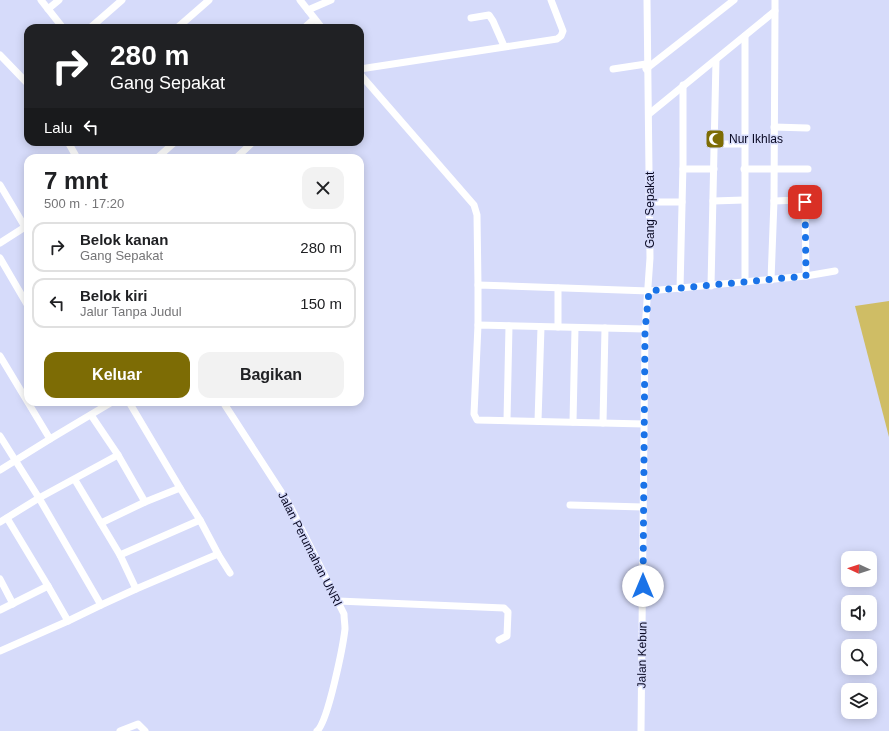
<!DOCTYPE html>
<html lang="id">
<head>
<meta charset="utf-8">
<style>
  :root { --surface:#fff; --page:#f2f2f2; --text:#202124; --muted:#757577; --line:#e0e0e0; --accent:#7d6c05 }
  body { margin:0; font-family:Helvetica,sans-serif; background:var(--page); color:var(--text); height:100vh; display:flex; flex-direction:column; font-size:15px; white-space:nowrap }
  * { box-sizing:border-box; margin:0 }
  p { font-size:13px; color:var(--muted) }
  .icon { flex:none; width:22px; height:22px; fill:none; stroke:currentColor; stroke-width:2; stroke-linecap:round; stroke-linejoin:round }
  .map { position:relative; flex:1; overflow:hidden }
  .side { position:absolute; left:24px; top:154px; width:340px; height:252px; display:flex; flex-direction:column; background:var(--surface); border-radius:12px; box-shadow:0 2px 10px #0003 }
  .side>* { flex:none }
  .top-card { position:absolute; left:24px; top:24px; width:340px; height:122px; border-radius:12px; box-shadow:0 2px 10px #0003; background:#202124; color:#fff; overflow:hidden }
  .needle { width:26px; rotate:273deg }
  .controls { position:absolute; left:841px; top:551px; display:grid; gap:8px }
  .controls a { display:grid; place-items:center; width:36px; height:36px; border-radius:8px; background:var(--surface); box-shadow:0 2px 10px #0003; font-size:20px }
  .pin { position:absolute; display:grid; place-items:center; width:34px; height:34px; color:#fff; margin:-17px; border-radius:8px; box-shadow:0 2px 6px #0006 }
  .me { position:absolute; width:44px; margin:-22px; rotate:0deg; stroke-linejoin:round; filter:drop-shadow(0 0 3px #0008) }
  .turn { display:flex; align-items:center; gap:14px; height:84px; padding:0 20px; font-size:18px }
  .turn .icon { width:52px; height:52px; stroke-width:2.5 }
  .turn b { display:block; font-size:28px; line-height:34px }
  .then { display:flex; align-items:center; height:38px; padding:0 20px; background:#0003; gap:8px; font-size:15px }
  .round { display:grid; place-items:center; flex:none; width:42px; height:42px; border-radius:12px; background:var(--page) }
  .headline { display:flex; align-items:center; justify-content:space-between; height:68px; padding:0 20px }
  h1 { font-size:24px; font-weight:700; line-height:30px }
  .action { display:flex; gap:8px; margin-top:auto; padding:8px 20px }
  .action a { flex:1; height:46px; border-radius:12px; background:var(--accent); color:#fff; font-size:16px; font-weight:700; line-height:46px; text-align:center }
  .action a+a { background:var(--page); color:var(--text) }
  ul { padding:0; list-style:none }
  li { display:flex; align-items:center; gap:12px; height:50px; margin:0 8px 6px; padding:0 12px; border:2px solid var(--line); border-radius:12px }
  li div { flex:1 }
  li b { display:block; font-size:15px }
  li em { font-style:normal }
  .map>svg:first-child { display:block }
  .green { fill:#cfbd65 }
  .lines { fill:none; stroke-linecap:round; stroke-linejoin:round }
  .minor { stroke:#fff; stroke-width:7 }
  .route { stroke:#1a73e8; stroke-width:7; stroke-dasharray:0 12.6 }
  .labels { text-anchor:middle; stroke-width:3; stroke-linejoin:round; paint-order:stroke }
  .poi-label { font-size:12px; fill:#080822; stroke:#d6dbfa; text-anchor:start }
  .street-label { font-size:12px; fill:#080822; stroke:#d6dbfa }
</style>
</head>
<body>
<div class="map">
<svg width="889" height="731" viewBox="0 0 889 731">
  <rect width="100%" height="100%" fill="#d6dbfa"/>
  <path class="green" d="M 889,301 L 889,437 L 855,306 Z"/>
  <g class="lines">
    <g class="minor">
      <path d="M 41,0 L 63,28"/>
      <path d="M 300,0 L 322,28"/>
      <path d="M 48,9 L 59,0"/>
      <path d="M 308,10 L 331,0"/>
      <path d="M 471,18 L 489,15 L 493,21 L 504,46"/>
      <path d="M 90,28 L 122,0"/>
      <path d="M 177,28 L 209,0"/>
      <path d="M 304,28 L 314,19"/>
      <path d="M 0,55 L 28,84"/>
      <path d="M 360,69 L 557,39 L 561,36 L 563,31 L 551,0"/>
      <path d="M 613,69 L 646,64"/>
      <path d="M 646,69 L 734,0"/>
      <path d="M 360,74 L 474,205 L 477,215 L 478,285"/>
      <path d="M 649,114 L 775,11 L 775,0"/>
      <path d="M 774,127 L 807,128"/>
      <path d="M 68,142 L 77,158"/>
      <path d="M 714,144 L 744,144"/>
      <path d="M 157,158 L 175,142"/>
      <path d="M 236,158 L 253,142"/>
      <path d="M 683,169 L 714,169"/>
      <path d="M 744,169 L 808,169"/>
      <path d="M 0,185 L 25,227"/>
      <path d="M 713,201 L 744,200"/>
      <path d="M 774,201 L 799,200 L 805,202 L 806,276"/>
      <path d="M 650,202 L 682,202"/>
      <path d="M 0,243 L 25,227 L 28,232"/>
      <path d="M 0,258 L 28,306"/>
      <path d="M 771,280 L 774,201 L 775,11"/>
      <path d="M 745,282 L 745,36"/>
      <path d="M 711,286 L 716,60"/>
      <path d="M 680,289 L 683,164 L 683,85"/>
      <path d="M 478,325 L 478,285 L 649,291 L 806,276 L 835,271"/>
      <path d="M 558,327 L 558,288"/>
      <path d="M 0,356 L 50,439 L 0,470"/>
      <path d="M 129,402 L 180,488"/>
      <path d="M 223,402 L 289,504 L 344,614 C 344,619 345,624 345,629 C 343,646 328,722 317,731"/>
      <path d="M 507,420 L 509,326"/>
      <path d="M 538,421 L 541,327"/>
      <path d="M 573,422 L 575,328"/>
      <path d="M 603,423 L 605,328"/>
      <path d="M 644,424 L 477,420 L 474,414 L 478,325 L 645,329"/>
      <path d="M 0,436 L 39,498 L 0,522"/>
      <path d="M 50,439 L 112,402"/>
      <path d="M 75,480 L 120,555 L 136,589 L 101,605"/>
      <path d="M 145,502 L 180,488 L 200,520"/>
      <path d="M 570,505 L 643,507"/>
      <path d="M 7,518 L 48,586"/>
      <path d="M 101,523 L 145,502 L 118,455"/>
      <path d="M 120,555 L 200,520 L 218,554"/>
      <path d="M 0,579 L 13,604"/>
      <path d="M 136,589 L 218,554 L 230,573"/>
      <path d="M 338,601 L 504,608 L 508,612 L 507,636 L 499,640"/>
      <path d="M 0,610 L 48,586 L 68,621 L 0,651"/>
      <path d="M 68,621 L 101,605 L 39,498 L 118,455 L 91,415"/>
      <path d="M 120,731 L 138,724 L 145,731"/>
      <path d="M 641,731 L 645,329 L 650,258 L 647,0"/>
    </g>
  </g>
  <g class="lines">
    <path class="route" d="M 643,586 L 645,330 L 649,291 L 806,276 L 805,202"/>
  </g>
  <defs>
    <symbol id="mosque-square" viewBox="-11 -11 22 22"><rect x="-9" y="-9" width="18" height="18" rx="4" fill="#7d6c05" stroke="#d6dbfa"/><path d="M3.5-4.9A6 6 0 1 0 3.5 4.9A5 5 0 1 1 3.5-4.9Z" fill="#fff"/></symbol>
  </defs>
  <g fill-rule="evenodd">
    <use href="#mosque-square" x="704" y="128" width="22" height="22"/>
  </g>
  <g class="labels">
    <g class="poi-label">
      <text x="729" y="143">Nur Ikhlas</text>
    </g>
    <g class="street-label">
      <text transform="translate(650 210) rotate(-90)" y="4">Gang Sepakat</text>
      <text transform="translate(310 549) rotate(63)" y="4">Jalan Perumahan UNRI</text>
      <text transform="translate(642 655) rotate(-89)" y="4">Jalan Kebun</text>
    </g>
  </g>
</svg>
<div class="controls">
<a><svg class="needle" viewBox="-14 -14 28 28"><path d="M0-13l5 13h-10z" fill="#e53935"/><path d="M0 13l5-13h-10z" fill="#757577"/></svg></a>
<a><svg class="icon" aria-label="sound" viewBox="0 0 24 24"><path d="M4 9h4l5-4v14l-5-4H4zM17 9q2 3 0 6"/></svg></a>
<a><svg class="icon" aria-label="search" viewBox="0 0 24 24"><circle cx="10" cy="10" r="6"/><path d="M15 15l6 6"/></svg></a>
<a><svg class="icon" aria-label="layers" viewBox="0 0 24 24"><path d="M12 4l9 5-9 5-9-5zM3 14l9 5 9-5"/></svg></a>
</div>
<div class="pin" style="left:805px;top:202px;background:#d93025"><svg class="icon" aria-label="arrive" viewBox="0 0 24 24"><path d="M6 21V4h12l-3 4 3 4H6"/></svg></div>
<svg class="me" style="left:643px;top:586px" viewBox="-20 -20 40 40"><circle r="19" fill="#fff"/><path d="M0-13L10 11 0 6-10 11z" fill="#1a73e8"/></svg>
<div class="top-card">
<div class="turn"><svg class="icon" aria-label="right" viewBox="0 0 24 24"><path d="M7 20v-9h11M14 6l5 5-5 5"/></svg><div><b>280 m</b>Gang Sepakat</div></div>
<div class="then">Lalu<svg class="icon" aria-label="left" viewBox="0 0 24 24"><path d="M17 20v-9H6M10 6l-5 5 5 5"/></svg></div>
</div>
<section class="side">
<div class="headline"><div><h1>7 mnt</h1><p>500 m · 17:20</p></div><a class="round"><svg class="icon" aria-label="close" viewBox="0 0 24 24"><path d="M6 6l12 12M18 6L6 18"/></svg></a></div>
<ul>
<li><svg class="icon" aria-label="right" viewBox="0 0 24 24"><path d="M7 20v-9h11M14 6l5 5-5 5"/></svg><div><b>Belok kanan</b><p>Gang Sepakat</p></div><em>280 m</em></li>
<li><svg class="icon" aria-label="left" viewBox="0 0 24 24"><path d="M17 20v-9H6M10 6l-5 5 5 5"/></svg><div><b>Belok kiri</b><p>Jalur Tanpa Judul</p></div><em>150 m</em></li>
</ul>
<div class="action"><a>Keluar</a><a>Bagikan</a></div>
</section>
</div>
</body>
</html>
